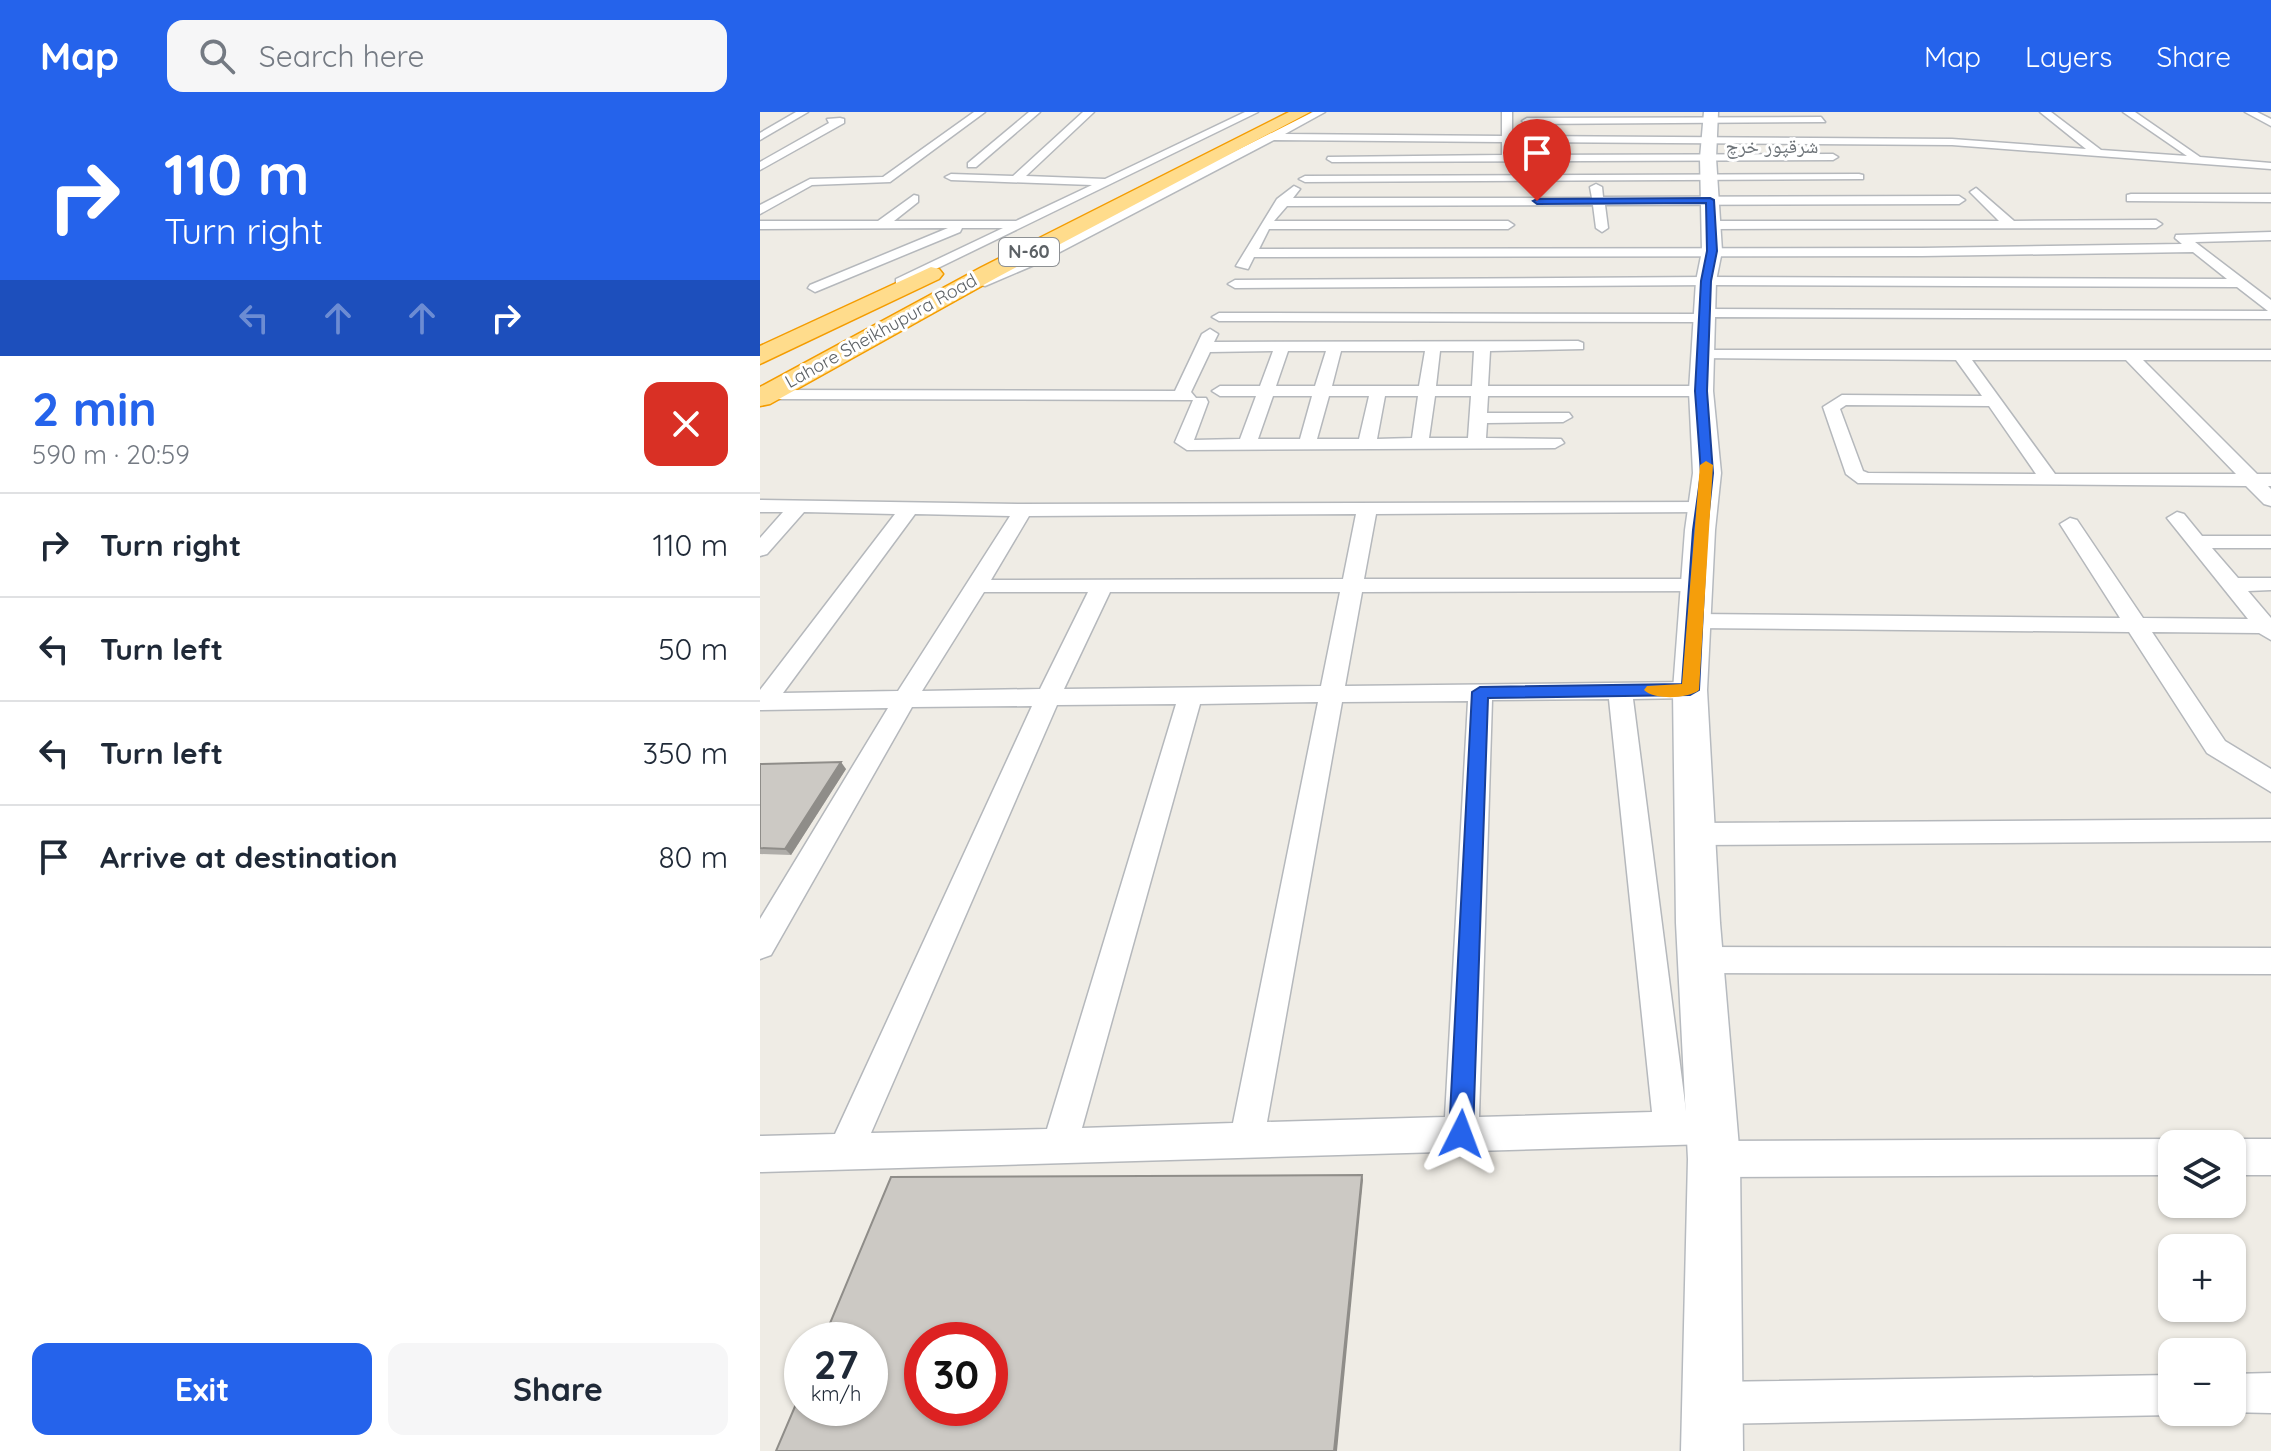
<!DOCTYPE html>
<html lang="en">
<head>
<meta charset="utf-8">
<style>
  :root { --surface:#fff; --page:#f6f6f7; --text:#1f2937; --muted:#747a83; --line:#e0e1e3; --accent:#2563eb }
  body { margin:0; font-family:Quicksand,"Noto Naskh Arabic",sans-serif; background:var(--page); color:var(--text); height:100vh; display:flex; flex-direction:column; font-size:30px; white-space:nowrap }
  * { box-sizing:border-box; margin:0 }
  p { font-size:26px; color:var(--muted) }
  .icon { flex:none; width:44px; height:44px; fill:none; stroke:currentColor; stroke-width:2; stroke-linecap:round; stroke-linejoin:round }
  .map { position:relative; flex:1; overflow:hidden }
  .side { display:flex; flex-direction:column; background:var(--surface); width:760px }
  .side>* { flex:none }
  .guide { background:#2563eb; color:#fff; overflow:hidden }
  .controls { position:absolute; left:1398px; top:1018px; display:grid; gap:16px }
  .controls a { display:grid; place-items:center; width:88px; height:88px; border-radius:16px; background:var(--surface); box-shadow:0 2px 6px #0004; font-size:40px }
  .speed { position:absolute; left:24px; top:1210px; display:flex; gap:16px; font-size:40px; font-weight:700; text-align:center }
  .speed>* { display:grid; place-content:center; width:104px; height:104px; border-radius:50%; background:var(--surface); box-shadow:0 2px 6px #0004; line-height:1 }
  .speed small { font-size:20px; font-weight:400 }
  .speed .limit { border:12px solid #d22; background:#fff; color:#111 }
  .pin { position:absolute; display:grid; place-items:center; width:68px; height:68px; color:#fff; margin:-82px -34px; border-radius:50% 50% 50% 0; rotate:-45deg; box-shadow:0 0 8px #0007 }
  .pin .icon { rotate:45deg }
  .me { position:absolute; width:88px; margin:-44px; rotate:3deg; stroke-linejoin:round; filter:drop-shadow(0 0 6px #0008) }
  .turn { display:flex; align-items:center; gap:28px; height:168px; padding:0 32px; font-size:36px }
  .turn .icon { width:104px; height:104px; stroke-width:2.5 }
  .turn b { display:block; font-size:56px; line-height:68px }
  .lanes { display:flex; align-items:center; height:76px; padding:0 32px; background:#0003; justify-content:center; gap:40px; direction:ltr }
  .lanes .off { opacity:.35 }
  .round { display:grid; place-items:center; flex:none; width:84px; height:84px; border-radius:16px; background:var(--page) }
  .head { display:flex; align-items:center; justify-content:space-between; height:136px; padding:0 32px }
  h1 { font-size:48px; font-weight:800; line-height:60px; color:var(--accent) }
  .primary-button { display:flex; gap:16px; margin-top:auto; padding:16px 32px }
  .primary-button a { flex:1; height:92px; border-radius:16px; background:var(--accent); color:#fff; font-size:32px; font-weight:800; line-height:92px; text-align:center }
  .primary-button a+a { background:var(--page); color:var(--text) }
  ul { padding:0; list-style:none }
  li { display:flex; align-items:center; gap:24px; height:104px; padding:0 32px; border-top:2px solid var(--line) }
  li div { flex:1 }
  li b { display:block; font-size:30px }
  li em { font-style:normal }
  header { display:flex; align-items:center; gap:48px; box-sizing:border-box; height:112px; padding:0 40px; background:var(--accent); color:#fff }
  header strong { font-size:38px }
  nav { display:flex; gap:44px; margin-inline-start:auto; font-size:28px }
  .search { width:560px; height:72px; background:var(--page); display:flex; align-items:center; gap:20px; box-sizing:border-box; padding:0 28px; border-radius:16px; color:var(--muted); font-size:30px }
  main { display:flex; flex:1; min-height:0 }
  .map>svg:first-child { display:block }
  .lines { fill:none; stroke-linecap:round; stroke-linejoin:round }
  .street-casing { stroke:#b5b8bc; stroke-width:3 }
  .secondary-casing { stroke:#b6babf; stroke-width:3 }
  .highway-casing { stroke:#f49c00; stroke-width:3 }
  .street { fill:#fff; fill-rule:evenodd }
  .secondary { fill:#fff; fill-rule:evenodd }
  .highway { fill:#ffdc8c; fill-rule:evenodd }
  .wall { fill:#afada9 }
  .shaded-wall { fill:#8f8d89 }
  .building { fill:#ccc9c4; stroke:#8f8d89; stroke-width:2; fill-rule:evenodd }
  .route { fill:#2563eb; stroke:#184099; stroke-width:2 }
  .slow { fill:#f59e0b }
  .labels { text-anchor:middle; stroke-width:6; stroke-linejoin:round; paint-order:stroke }
  .shield { fill:#fff; stroke:#8d9093; stroke-width:2 }
  .shield-label { font-size:18px; font-weight:bold; fill:#5c6165 }
  .far-street-label { font-size:18px; fill:#5c6165; stroke:#fff }
  .far-quarter-label { font-size:20px; fill:#6d7378; stroke:#fff }
</style>
</head>
<body>
<header>
<strong>Map</strong>
<div class="search"><svg class="icon" aria-label="search" viewBox="0 0 24 24"><circle cx="10" cy="10" r="6"/><path d="M15 15l6 6"/></svg>Search here</div>
<nav><a>Map</a><a>Layers</a><a>Share</a></nav>
</header>
<main>
<section class="side">
<div class="guide">
<div class="turn"><svg class="icon" aria-label="right" viewBox="0 0 24 24"><path d="M7 20v-9h11M14 6l5 5-5 5"/></svg><div><b>110 m</b>Turn right</div></div>
<div class="lanes"><svg class="icon off" aria-label="left" viewBox="0 0 24 24"><path d="M17 20v-9H6M10 6l-5 5 5 5"/></svg><svg class="icon off" aria-label="ahead" viewBox="0 0 24 24"><path d="M12 20V5M6 11l6-6 6 6"/></svg><svg class="icon off" aria-label="ahead" viewBox="0 0 24 24"><path d="M12 20V5M6 11l6-6 6 6"/></svg><svg class="icon" aria-label="right" viewBox="0 0 24 24"><path d="M7 20v-9h11M14 6l5 5-5 5"/></svg></div>
</div>
<div class="head"><div><h1>2 min</h1><p>590 m · 20:59</p></div><a class="round" style="background:#d93025;color:#fff"><svg class="icon" aria-label="close" viewBox="0 0 24 24"><path d="M6 6l12 12M18 6L6 18"/></svg></a></div>
<ul>
<li><svg class="icon" aria-label="right" viewBox="0 0 24 24"><path d="M7 20v-9h11M14 6l5 5-5 5"/></svg><div><b>Turn right</b></div><em>110 m</em></li>
<li><svg class="icon" aria-label="left" viewBox="0 0 24 24"><path d="M17 20v-9H6M10 6l-5 5 5 5"/></svg><div><b>Turn left</b></div><em>50 m</em></li>
<li><svg class="icon" aria-label="left" viewBox="0 0 24 24"><path d="M17 20v-9H6M10 6l-5 5 5 5"/></svg><div><b>Turn left</b></div><em>350 m</em></li>
<li><svg class="icon" aria-label="arrive" viewBox="0 0 24 24"><path d="M6 21V4h12l-3 4 3 4H6"/></svg><div><b>Arrive at destination</b></div><em>80 m</em></li>
</ul>
<div class="primary-button"><a>Exit</a><a>Share</a></div>
</section>
<div class="map">
<svg width="1511" height="1339" viewBox="0 0 1511 1339">
  <rect width="100%" height="100%" fill="#efece5"/>
  <g class="lines">
    <defs>
      <g id="street">
        <path d="M 36,0 L 48,0 L 0,28 L 0,21 Z"/>
        <path d="M 214,0 L 225,0 L 130,70 L 52,73 L 0,102 L 0,93 L 50,67 L 123,65 Z"/>
        <path d="M 269,0 L 280,0 L 216,55 L 208,55 L 208,51 Z"/>
        <path d="M 323,0 L 334,0 L 266,64 L 345,67 L 485,0 L 498,0 L 141,174 L 136,173 L 136,167 L 243,116 L 202,116 L 200,120 L 55,180 L 48,176 L 50,173 L 188,116 L 0,117 L 0,109 L 118,109 L 154,83 L 158,84 L 158,90 L 134,109 L 256,109 L 332,73 L 191,68 L 185,65 L 191,62 L 253,64 Z"/>
        <path d="M 553,0 L 565,0 L 525,22 L 742,24 L 742,0 L 752,0 L 752,24 L 1192,27 L 1326,37 L 1280,0 L 1291,0 L 1341,38 L 1427,44 L 1363,0 L 1375,0 L 1440,45 L 1511,51 L 1511,57 L 1192,33 L 752,30 L 752,43 L 1073,42 L 1078,45 L 1073,48 L 572,50 L 567,47 L 568,45 L 742,43 L 742,30 L 514,28 L 279,151 L 225,174 L 213,171 Z"/>
        <path d="M 1485,0 L 1497,0 L 1511,7 L 1511,14 Z"/>
        <path d="M 1061,5 L 1065,10 L 767,12 L 762,9 L 767,6 Z"/>
        <path d="M 80,6 L 84,7 L 84,11 L 0,58 L 0,50 L 69,11 L 67,7 Z"/>
        <path d="M 1099,62 L 1103,63 L 1103,67 L 545,70 L 539,67 L 545,64 Z"/>
        <path d="M 836,72 L 842,75 L 843,85 L 1199,84 L 1205,88 L 1199,92 L 845,93 L 848,116 L 842,120 L 836,116 L 833,93 L 527,94 L 514,109 L 748,109 L 754,113 L 748,117 L 509,117 L 499,137 L 1162,136 L 1422,132 L 1415,126 L 1416,123 L 1511,120 L 1511,128 L 1435,130 L 1511,188 L 1511,207 L 951,205 L 944,210 L 459,209 L 452,205 L 459,201 L 937,202 L 944,197 L 1508,199 L 1477,175 L 950,173 L 475,176 L 468,172 L 475,168 L 946,165 L 1467,167 L 1433,140 L 1162,144 L 494,145 L 488,157 L 476,154 L 517,87 L 534,74 L 540,77 L 533,86 L 832,86 L 830,75 Z"/>
        <path d="M 1216,76 L 1254,109 L 1396,108 L 1402,112 L 1396,116 L 951,117 L 945,113 L 951,109 L 1239,109 L 1210,80 Z"/>
        <path d="M 1371,82 L 1511,82 L 1511,90 L 1367,89 L 1367,83 Z"/>
        <path d="M 450,217 L 458,222 L 454,230 L 818,229 L 823,231 L 823,237 L 730,239 L 728,274 L 941,274 L 949,279 L 941,284 L 728,284 L 727,301 L 809,301 L 812,305 L 803,310 L 727,311 L 726,326 L 801,327 L 804,331 L 795,336 L 427,338 L 415,330 L 433,288 L 0,287 L 0,279 L 5,278 L 415,279 L 442,222 ZM 513,239 L 500,274 L 460,274 L 452,279 L 460,284 L 496,284 L 480,327 L 434,328 L 448,290 L 446,286 L 436,286 L 431,280 L 450,240 ZM 528,239 L 566,239 L 555,274 L 516,274 ZM 581,239 L 665,239 L 659,274 L 572,274 ZM 680,239 L 714,239 L 712,274 L 676,274 ZM 513,284 L 552,284 L 540,327 L 498,327 ZM 569,284 L 609,284 L 599,327 L 557,327 ZM 625,284 L 658,284 L 652,326 L 617,327 ZM 675,284 L 711,284 L 708,326 L 669,326 Z"/>
        <path d="M 942,238 L 1511,238 L 1511,248 L 1383,248 L 1497,362 L 1511,362 L 1511,374 L 1508,374 L 1511,377 L 1511,394 L 1504,392 L 1486,374 L 1098,371 L 1086,362 L 1063,295 L 1082,283 L 1222,284 L 1196,248 L 936,246 L 934,243 ZM 1212,248 L 1366,248 L 1476,362 L 1295,362 ZM 1086,293 L 1229,294 L 1276,362 L 1108,361 L 1103,359 L 1080,297 Z"/>
        <path d="M 0,388 L 263,392 L 950,390 L 953,394 L 943,400 L 616,402 L 604,467 L 937,467 L 948,473 L 937,479 L 602,480 L 585,574 L 930,570 L 938,572 L 942,578 L 938,584 L 930,586 L 873,587 L 926,999 L 950,998 L 962,1003 L 967,1015 L 962,1027 L 956,1029 L 1412,1027 L 1423,1032 L 1412,1032 L 1412,1063 L 954,1065 L 942,1059 L 936,1047 L 942,1035 L 948,1032 L 0,1060 L 0,1024 L 75,1022 L 272,594 L 152,595 L 11,843 L 0,847 L 0,807 L 128,596 L 0,598 L 0,578 L 135,402 L 44,400 L 7,442 L 0,444 L 0,426 L 23,400 L 0,400 ZM 155,402 L 250,404 L 138,579 L 23,581 ZM 596,402 L 583,467 L 231,468 L 269,404 ZM 224,480 L 328,480 L 280,577 L 162,579 ZM 350,480 L 580,480 L 561,574 L 304,577 ZM 849,587 L 892,1000 L 719,1005 L 732,588 ZM 708,589 L 685,1005 L 507,1010 L 582,590 ZM 558,590 L 473,1011 L 322,1016 L 440,592 ZM 416,592 L 287,1017 L 111,1021 L 297,593 Z"/>
        <path d="M 1417,400 L 1424,402 L 1442,424 L 1511,424 L 1511,436 L 1452,436 L 1478,466 L 1511,466 L 1511,478 L 1488,479 L 1511,506 L 1511,528 L 1499,521 L 1392,520 L 1465,629 L 1511,657 L 1511,680 L 1447,641 L 1369,520 L 934,516 L 926,514 L 923,509 L 926,504 L 934,502 L 1360,506 L 1300,412 L 1310,406 L 1317,408 L 1383,506 L 1488,507 L 1407,406 Z"/>
        <path d="M 1511,707 L 1511,729 L 937,733 L 927,730 L 923,722 L 927,714 L 937,711 Z"/>
        <path d="M 940,835 L 1511,836 L 1511,862 L 940,861 L 929,857 L 925,848 L 929,839 Z"/>
        <path d="M 1472,1027 L 1511,1027 L 1511,1063 L 1472,1063 L 1472,1032 L 1461,1032 Z"/>
        <path d="M 1511,1261 L 1511,1301 L 1466,1300 L 1472,1300 L 1472,1262 Z"/>
        <path d="M 1412,1263 L 1412,1300 L 1420,1300 L 1412,1303 L 953,1312 L 938,1306 L 932,1291 L 938,1276 L 953,1270 Z"/>
      </g>
      <path id="secondary" d="M 944,0 L 958,0 L 956,46 L 962,139 L 956,169 L 953,279 L 961,361 L 955,418 L 947,578 L 960,811 L 980,1047 L 983,1339 L 921,1339 L 928,1047 L 916,811 L 913,578 L 925,418 L 933,361 L 929,279 L 936,169 L 942,139 L 940,46 Z"/>
      <g id="highway">
        <path d="M 529,0 L 550,0 L 236,166 L 10,292 L 0,294 L 0,275 L 220,156 Z"/>
        <path d="M 171,155 L 179,157 L 183,162 L 179,167 L 0,252 L 0,234 Z"/>
      </g>
    </defs>
    <use href="#street" class="street-casing"/>
    <use href="#secondary" class="secondary-casing"/>
    <use href="#highway" class="highway-casing"/>
    <use href="#street" class="street"/>
    <use href="#secondary" class="secondary"/>
    <use href="#highway" class="highway"/>
  </g>
  <path class="wall" d="M 0,652 L 86,657 L 31,743 L 0,742 Z"/>
  <g class="shaded-wall">
    <path d="M 81,650 L 86,657 L 31,743 L 25,737 Z"/>
    <path d="M 602,1063 L 603,1068 L 577,1339 L 574,1339 Z"/>
  </g>
  <g class="building">
    <path d="M 81,650 L 25,737 L 0,736 L 0,652 Z"/>
    <path d="M 602,1063 L 574,1339 L 16,1339 L 42,1278 L 42,1296 L 110,1296 L 110,1228 L 63,1228 L 131,1065 ZM 162,1228 L 230,1228 L 230,1296 L 162,1296 Z"/>
  </g>
  <path class="route" d="M 950,86 L 954,88 L 957,139 L 951,169 L 947,279 L 953,361 L 947,418 L 939,578 L 930,583 L 728,586 L 713,1022 L 709,1031 L 701,1034 L 692,1031 L 689,1022 L 712,580 L 720,575 L 922,572 L 933,418 L 941,361 L 935,279 L 941,169 L 947,139 L 946,91 L 777,92 L 773,89 L 777,87 Z"/>
  <path class="slow" d="M 946,349 L 953,353 L 939,578 C 928,587 894,588 884,578 L 887,574 L 922,572 L 940,353 Z"/>
  <g class="labels">
    <rect class="shield" x="239" y="126" width="60" height="28" rx="6"/>
    <g class="shield-label">
      <text x="269" y="146">N-60</text>
    </g>
    <g class="far-street-label">
      <text transform="translate(121 219) rotate(-29)" y="6">Lahore Sheikhupura Road</text>
    </g>
    <g class="far-quarter-label">
      <text x="1012" y="41">شرقپور خرچ</text>
    </g>
  </g>
</svg>
<div class="controls">
<a><svg class="icon" aria-label="layers" viewBox="0 0 24 24"><path d="M12 4l9 5-9 5-9-5zM3 14l9 5 9-5"/></svg></a>
<a>+</a>
<a>−</a>
</div>
<div class="speed"><div>27<small>km/h</small></div><div class="limit">30</div></div>
<div class="pin" style="left:777px;top:89px;background:#d93025"><svg class="icon" aria-label="arrive" viewBox="0 0 24 24"><path d="M6 21V4h12l-3 4 3 4H6"/></svg></div>
<svg class="me" style="left:701px;top:1022px" viewBox="-20 -20 40 40"><path d="M0-17L14 15 0 8-14 15z" fill="#2563eb" stroke="#fff" stroke-width="4"/></svg>
</div>
</main>
</body>
</html>
